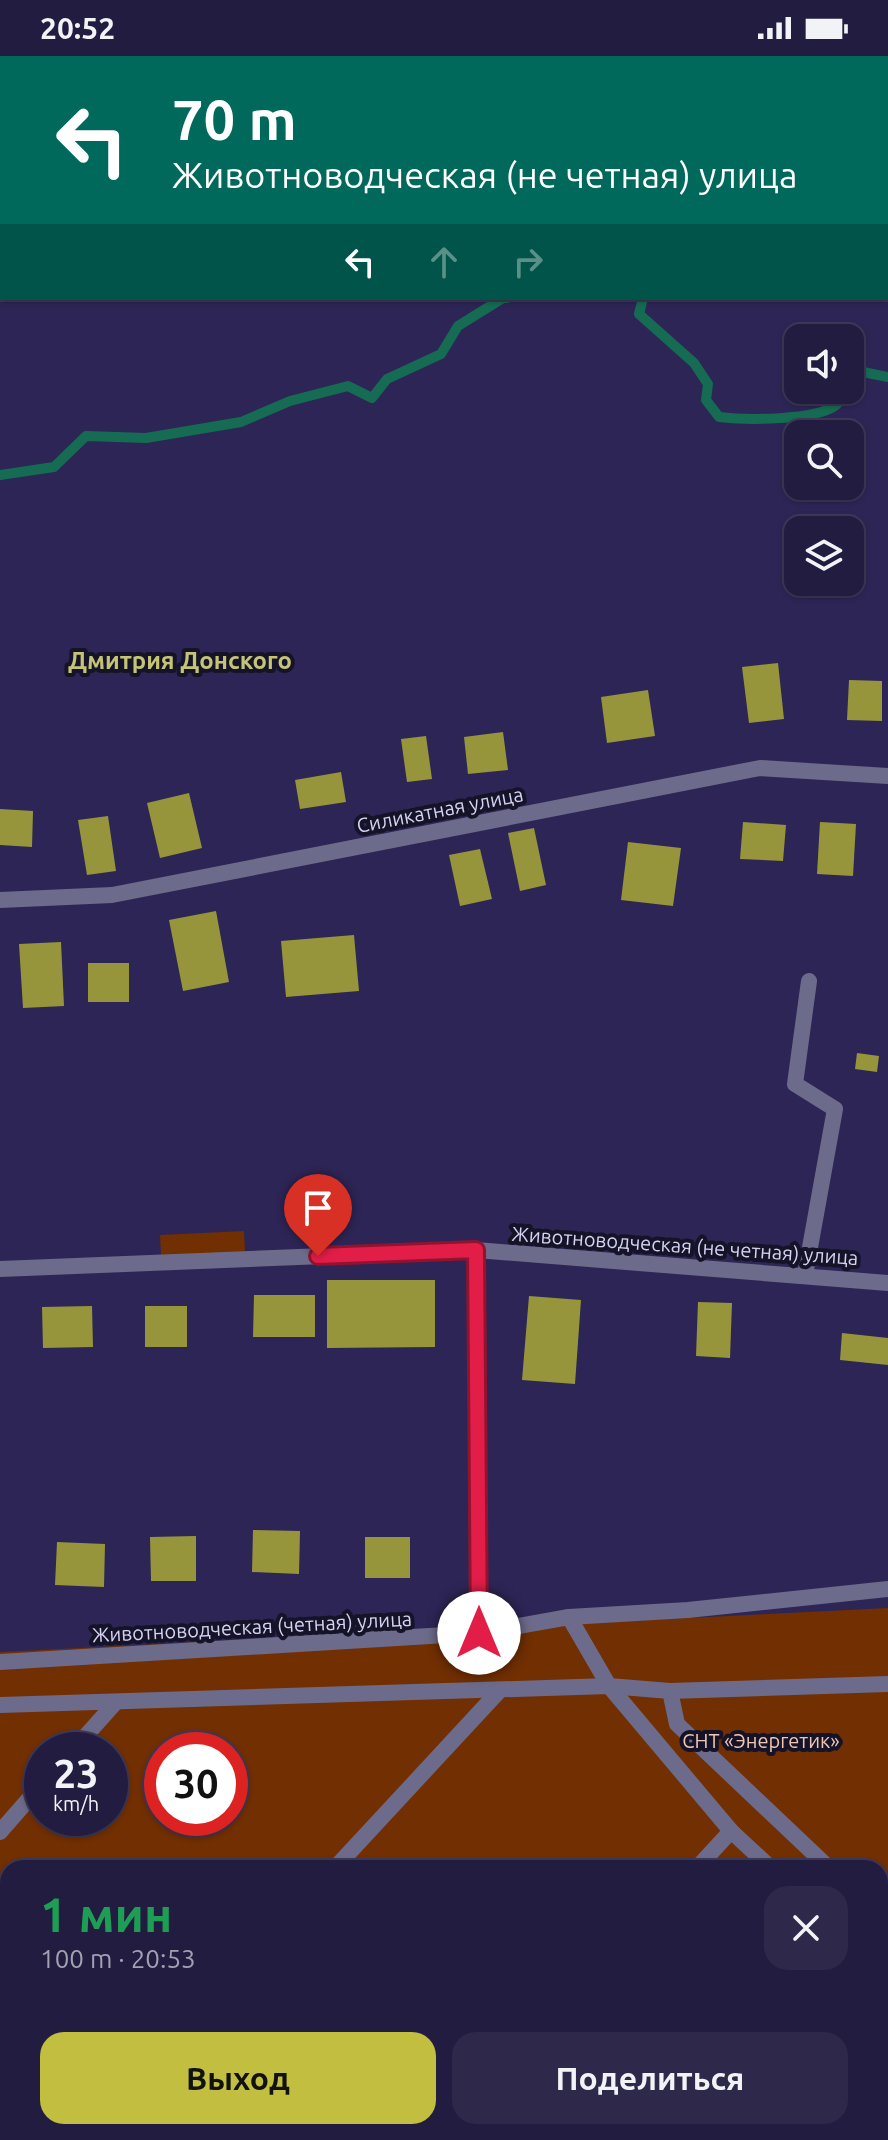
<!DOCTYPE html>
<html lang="ru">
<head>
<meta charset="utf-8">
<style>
  :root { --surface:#221c40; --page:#2e294b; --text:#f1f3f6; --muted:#a2a1b1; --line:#3f3a59; --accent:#c1be40 }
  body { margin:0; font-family:Ubuntu,sans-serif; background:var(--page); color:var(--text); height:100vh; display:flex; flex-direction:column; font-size:30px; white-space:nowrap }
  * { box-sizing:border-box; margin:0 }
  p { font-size:26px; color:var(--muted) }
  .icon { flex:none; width:44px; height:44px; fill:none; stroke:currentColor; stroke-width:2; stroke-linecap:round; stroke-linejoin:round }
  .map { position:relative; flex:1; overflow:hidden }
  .panel { position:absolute; left:0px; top:1804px; width:888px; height:280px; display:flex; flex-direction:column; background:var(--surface); border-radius:24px 24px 0 0; box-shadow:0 2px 6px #0004,0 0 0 2px var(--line) }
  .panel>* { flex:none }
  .banner { position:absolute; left:0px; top:0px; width:888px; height:244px; box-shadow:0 2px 6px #0004,0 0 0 2px var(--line); background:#00695c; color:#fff; overflow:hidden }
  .buttons { position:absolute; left:784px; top:268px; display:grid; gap:16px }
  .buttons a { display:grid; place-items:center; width:80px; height:80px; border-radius:16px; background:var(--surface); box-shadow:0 2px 6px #0004,0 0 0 2px var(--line); font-size:40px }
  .speed { position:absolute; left:24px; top:1676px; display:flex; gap:16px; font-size:40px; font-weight:700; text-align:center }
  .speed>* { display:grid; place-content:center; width:104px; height:104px; border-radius:50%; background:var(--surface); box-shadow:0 2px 6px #0004,0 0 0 2px var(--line); line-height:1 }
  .speed small { font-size:20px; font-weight:400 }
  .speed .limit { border:12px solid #d22; background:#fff; color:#111 }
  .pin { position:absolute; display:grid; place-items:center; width:68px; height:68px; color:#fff; margin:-82px -34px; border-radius:50% 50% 50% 0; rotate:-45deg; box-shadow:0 0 8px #0007 }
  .pin .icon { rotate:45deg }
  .me { position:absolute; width:88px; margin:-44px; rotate:0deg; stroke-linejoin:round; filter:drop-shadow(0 0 6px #0008) }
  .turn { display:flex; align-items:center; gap:28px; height:168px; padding:0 40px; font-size:36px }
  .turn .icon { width:104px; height:104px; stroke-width:2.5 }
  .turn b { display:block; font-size:56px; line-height:68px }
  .lanes { display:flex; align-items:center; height:76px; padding:0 40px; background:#0003; justify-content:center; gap:40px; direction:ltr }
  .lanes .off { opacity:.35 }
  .round { display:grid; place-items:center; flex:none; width:84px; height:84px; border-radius:24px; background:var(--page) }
  .summary { display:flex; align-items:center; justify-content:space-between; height:136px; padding:0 40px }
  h1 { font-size:48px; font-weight:600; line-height:60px; color:#1e9e55 }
  .button { display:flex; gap:16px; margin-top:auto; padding:16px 40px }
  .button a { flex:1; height:92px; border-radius:24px; background:var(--accent); color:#111; font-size:32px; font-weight:600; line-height:92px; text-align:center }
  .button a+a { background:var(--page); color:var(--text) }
  .status { display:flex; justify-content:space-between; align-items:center; height:56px; padding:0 40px; background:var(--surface); direction:ltr }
  .status svg { height:22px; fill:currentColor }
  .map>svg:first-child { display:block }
  .green { fill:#712f02; fill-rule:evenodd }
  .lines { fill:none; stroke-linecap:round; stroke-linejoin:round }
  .stream { stroke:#156c52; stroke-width:10 }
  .building { fill:#97953c }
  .lane { stroke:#6d6b8b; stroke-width:16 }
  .street { stroke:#6d6b8b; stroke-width:16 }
  .route-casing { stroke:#92132f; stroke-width:20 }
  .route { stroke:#e11d48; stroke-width:14 }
  .labels { text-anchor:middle; stroke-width:8; stroke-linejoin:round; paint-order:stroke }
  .street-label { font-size:20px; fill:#d4d2f1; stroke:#151328 }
  .park-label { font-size:20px; fill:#f1c6b1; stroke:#151328 }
  .quarter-label { font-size:24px; font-weight:bold; fill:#c5c476; stroke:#151328 }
</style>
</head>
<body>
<div class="status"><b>20:52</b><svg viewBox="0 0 49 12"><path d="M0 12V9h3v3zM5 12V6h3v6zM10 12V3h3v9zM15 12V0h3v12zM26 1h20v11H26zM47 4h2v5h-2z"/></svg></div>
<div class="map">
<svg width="888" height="2084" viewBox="0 0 888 2084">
  <rect width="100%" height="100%" fill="#2d2555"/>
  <g class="green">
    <path d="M 244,1175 L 245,1196 L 161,1199 L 160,1179 Z"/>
    <path d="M 888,1552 L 888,2084 L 0,2084 L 0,1596 ZM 42,1694 L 110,1694 L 110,1762 L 42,1762 ZM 162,1694 L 230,1694 L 230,1762 L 162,1762 ZM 8,1812 L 880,1812 L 880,2076 L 8,2076 Z"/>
  </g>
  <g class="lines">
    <g class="stream">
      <path d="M 643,242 L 639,258 L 694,307 L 708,328 L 706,344 L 719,361 C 745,364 816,365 836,349 C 841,345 844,339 848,334"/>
      <path d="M 850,332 L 863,316 L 888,321"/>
      <path d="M 0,419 L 54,411 L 86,380 L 146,382 L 241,366 L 290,345 L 348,330 L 372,342 L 387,323 L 441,298 L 458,270 L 503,242 L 507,242"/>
    </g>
  </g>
  <g class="building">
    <path d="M 778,607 L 784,663 L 749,667 L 742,611 Z"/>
    <path d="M 849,624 L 882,625 L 882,665 L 847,664 Z"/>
    <path d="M 648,634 L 655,680 L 607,687 L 601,641 Z"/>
    <path d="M 503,676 L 508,714 L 468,718 L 464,681 Z"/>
    <path d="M 426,680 L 432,723 L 407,726 L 401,683 Z"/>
    <path d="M 341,716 L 346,746 L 300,753 L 295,724 Z"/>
    <path d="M 189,737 L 202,792 L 160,802 L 147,747 Z"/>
    <path d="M 0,753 L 33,755 L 32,791 L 0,789 Z"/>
    <path d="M 108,760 L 116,815 L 87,819 L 78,764 Z"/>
    <path d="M 743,766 L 786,769 L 783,805 L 740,803 Z"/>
    <path d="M 820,766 L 856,768 L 853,820 L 817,818 Z"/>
    <path d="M 534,772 L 546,829 L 520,835 L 508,777 Z"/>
    <path d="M 628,786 L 681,792 L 673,850 L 621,844 Z"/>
    <path d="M 480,793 L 492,843 L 460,850 L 449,799 Z"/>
    <path d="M 216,855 L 229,926 L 183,935 L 169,864 Z"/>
    <path d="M 354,879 L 359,935 L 286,941 L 281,885 Z"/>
    <path d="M 61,886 L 64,950 L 23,952 L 19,888 Z"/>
    <rect x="88" y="907" width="41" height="39"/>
    <path d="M 857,997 L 879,1000 L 877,1016 L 855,1013 Z"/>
    <path d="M 327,1224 L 435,1224 L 435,1291 L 327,1292 Z"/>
    <path d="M 254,1239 L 315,1239 L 315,1281 L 253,1281 Z"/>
    <path d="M 529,1240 L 581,1244 L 575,1328 L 522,1324 Z"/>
    <path d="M 698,1246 L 732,1247 L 730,1302 L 696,1300 Z"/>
    <path d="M 92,1250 L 93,1291 L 43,1292 L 42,1251 Z"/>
    <rect x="145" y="1250" width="42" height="41"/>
    <path d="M 842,1277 L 888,1282 L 888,1309 L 840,1304 Z"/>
    <path d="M 253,1474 L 300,1475 L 299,1518 L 252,1516 Z"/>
    <path d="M 196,1480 L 196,1525 L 151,1525 L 150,1481 Z"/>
    <rect x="365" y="1481" width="45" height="41"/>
    <path d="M 57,1486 L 105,1488 L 104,1531 L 55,1529 Z"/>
  </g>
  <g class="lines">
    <g class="lane">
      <path d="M 805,1219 L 835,1053 L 795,1028 L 809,925"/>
      <path d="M 569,1561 L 609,1630 L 670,1635 L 677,1668 L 829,1812"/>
      <path d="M 670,1635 L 888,1628"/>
      <path d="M 0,1649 L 609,1630 L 731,1775 L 771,1812"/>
      <path d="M 73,1694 L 116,1646"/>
      <path d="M 0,1776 L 42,1728"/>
      <path d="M 335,1812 L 500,1634"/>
      <path d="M 697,1812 L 731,1775"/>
      <path d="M 880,1860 L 888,1868"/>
      <path d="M 880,1914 L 888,1921"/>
      <path d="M 880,2047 L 888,2039"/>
      <path d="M 84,2084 L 92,2076"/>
      <path d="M 450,2084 L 458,2076"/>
      <path d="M 844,2084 L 852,2076"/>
    </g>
    <g class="street">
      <path d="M 196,2 L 199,0"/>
      <path d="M 0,136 L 2,135"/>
      <path d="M 0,844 L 112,839 L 760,712 L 888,720"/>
      <path d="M 476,1194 L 479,1577"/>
      <path d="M 0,1213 L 476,1194 L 888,1227"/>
      <path d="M 0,1606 L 479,1577 L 569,1561 L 688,1554 L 888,1533"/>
    </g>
  </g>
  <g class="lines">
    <defs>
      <path id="route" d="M 318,1200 L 476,1194 L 479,1577"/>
    </defs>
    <use href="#route" class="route-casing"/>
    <use href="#route" class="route"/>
  </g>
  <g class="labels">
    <g class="street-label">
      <text transform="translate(440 754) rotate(-11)" y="7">Силикатная улица</text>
      <text transform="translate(685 1190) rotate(4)" y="7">Животноводческая (не четная) улица</text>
      <text transform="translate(252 1571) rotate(-3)" y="7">Животноводческая (четная) улица</text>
    </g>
    <g class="park-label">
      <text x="761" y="1692">СНТ «Энергетик»</text>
    </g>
    <g class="quarter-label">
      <text x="180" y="613">Дмитрия Донского</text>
    </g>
  </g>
</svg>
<div class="buttons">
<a><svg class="icon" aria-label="sound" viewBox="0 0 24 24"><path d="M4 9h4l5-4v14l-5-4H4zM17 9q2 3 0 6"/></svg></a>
<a><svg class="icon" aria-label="search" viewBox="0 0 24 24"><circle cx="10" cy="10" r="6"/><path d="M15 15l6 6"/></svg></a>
<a><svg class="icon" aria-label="layers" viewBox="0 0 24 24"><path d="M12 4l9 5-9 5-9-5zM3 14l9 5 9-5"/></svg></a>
</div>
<div class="speed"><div>23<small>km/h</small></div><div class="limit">30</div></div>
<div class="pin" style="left:318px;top:1200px;background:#d93025"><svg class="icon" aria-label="arrive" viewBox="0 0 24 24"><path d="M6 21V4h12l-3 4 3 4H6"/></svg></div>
<svg class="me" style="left:479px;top:1577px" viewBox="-20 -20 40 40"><circle r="19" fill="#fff"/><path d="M0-13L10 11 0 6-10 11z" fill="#e11d48"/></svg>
<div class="banner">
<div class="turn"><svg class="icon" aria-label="left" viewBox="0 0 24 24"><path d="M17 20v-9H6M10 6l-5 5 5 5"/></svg><div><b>70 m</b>Животноводческая (не четная) улица</div></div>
<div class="lanes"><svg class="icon" aria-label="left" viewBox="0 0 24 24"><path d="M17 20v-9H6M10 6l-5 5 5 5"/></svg><svg class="icon off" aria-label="ahead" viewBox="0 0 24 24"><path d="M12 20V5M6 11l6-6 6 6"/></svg><svg class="icon off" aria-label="right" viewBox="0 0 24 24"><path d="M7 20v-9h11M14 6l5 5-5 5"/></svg></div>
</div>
<section class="panel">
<div class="summary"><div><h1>1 мин</h1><p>100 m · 20:53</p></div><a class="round"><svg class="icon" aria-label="close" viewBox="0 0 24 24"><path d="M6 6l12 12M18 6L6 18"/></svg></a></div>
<div class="button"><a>Выход</a><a>Поделиться</a></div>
</section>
</div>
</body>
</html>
